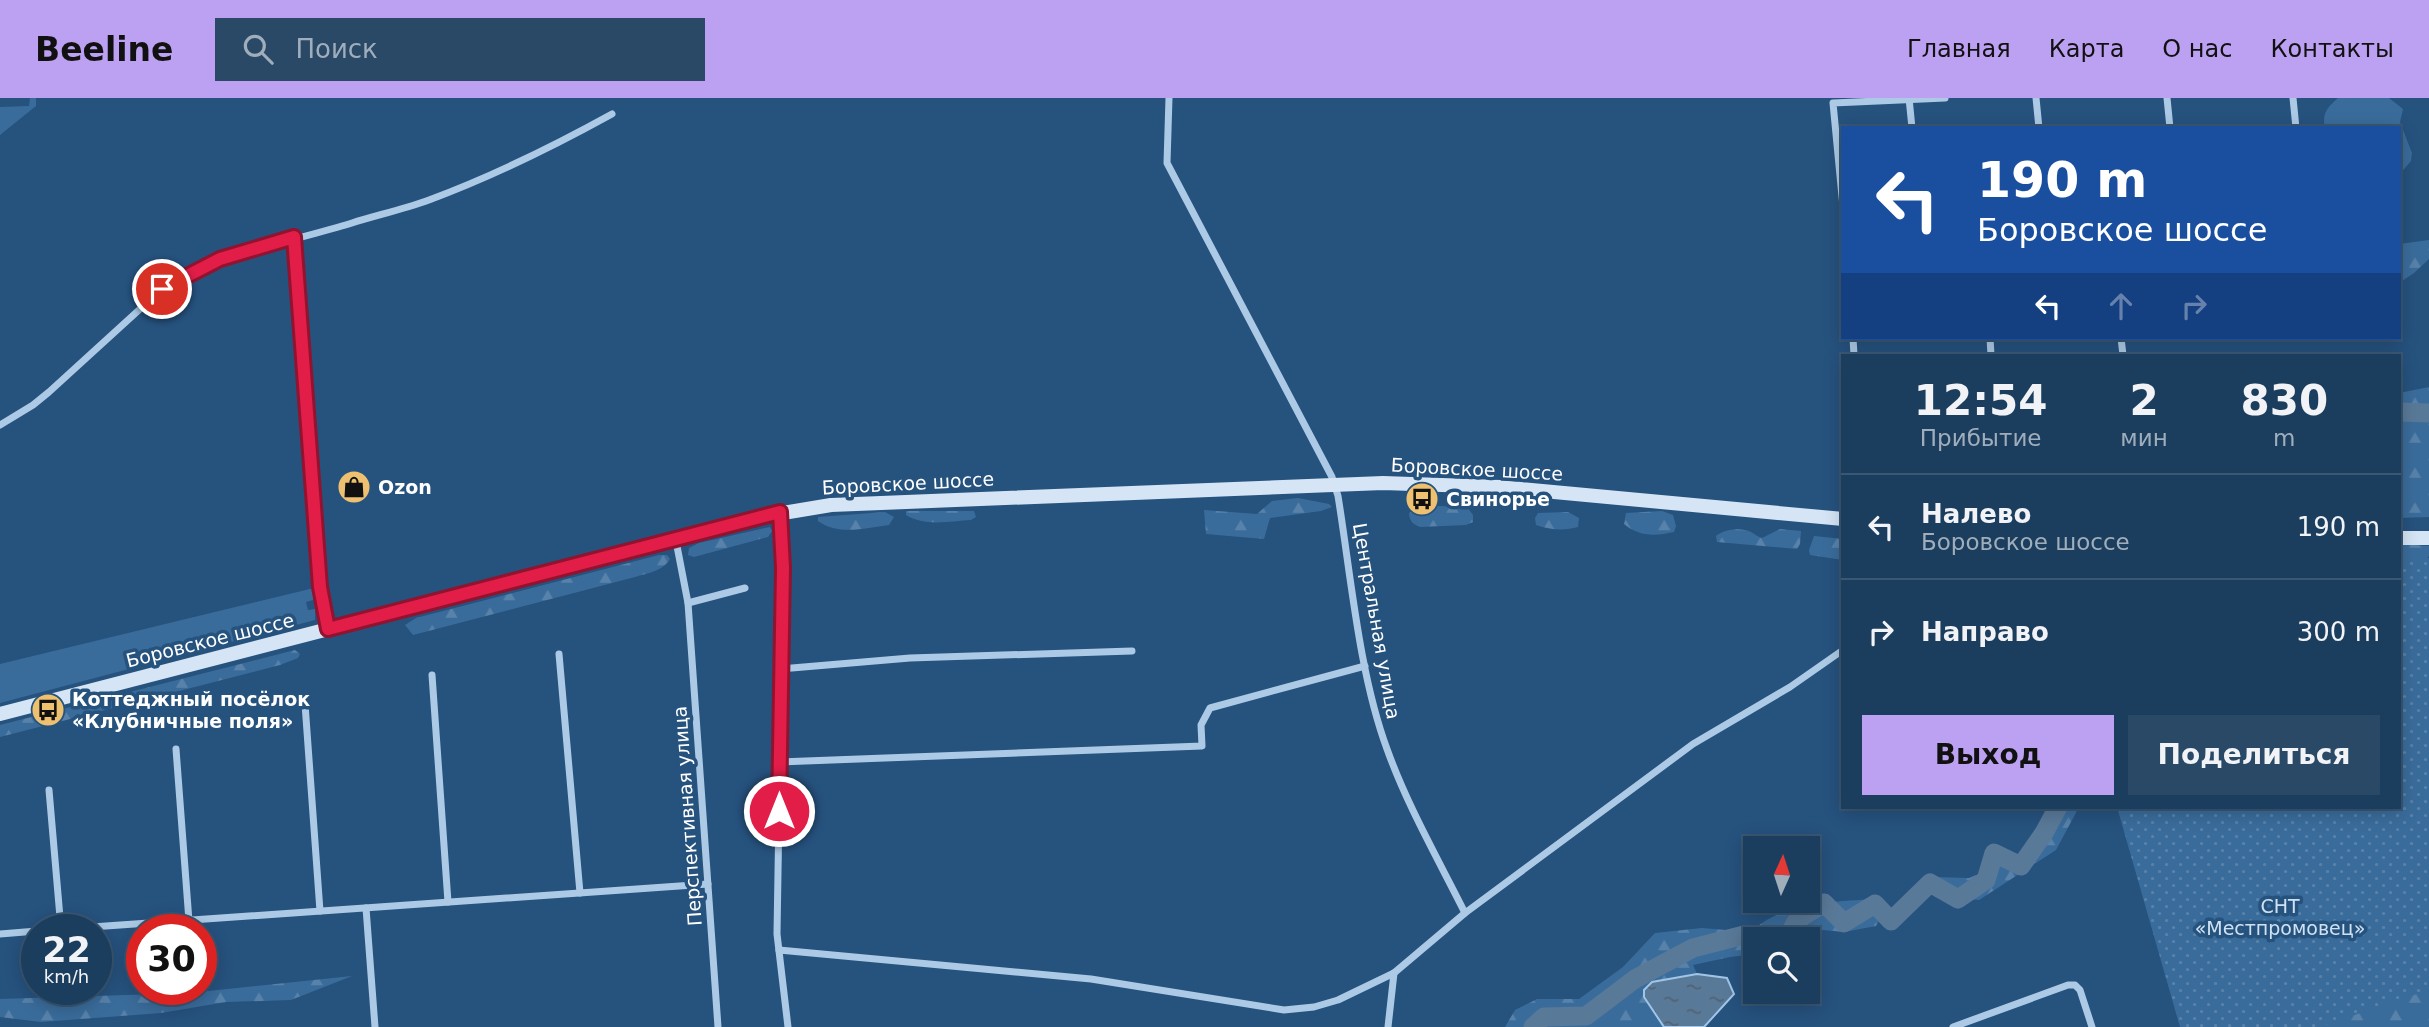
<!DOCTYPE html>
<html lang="ru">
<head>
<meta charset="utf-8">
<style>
  :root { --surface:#1c3e5e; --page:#294967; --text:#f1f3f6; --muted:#a0aebc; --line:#3a5773; --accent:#bca0f2 }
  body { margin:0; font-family:"DejaVu Sans",sans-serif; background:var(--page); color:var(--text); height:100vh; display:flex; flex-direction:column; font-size:26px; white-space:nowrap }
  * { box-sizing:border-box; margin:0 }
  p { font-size:23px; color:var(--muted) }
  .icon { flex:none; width:38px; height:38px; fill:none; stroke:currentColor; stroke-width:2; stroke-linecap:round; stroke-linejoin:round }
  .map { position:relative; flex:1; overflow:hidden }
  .drawer { position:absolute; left:1841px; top:256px; width:560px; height:455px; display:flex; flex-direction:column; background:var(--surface); border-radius:0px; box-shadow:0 4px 18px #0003,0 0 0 2px var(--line) }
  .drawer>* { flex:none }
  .guide { position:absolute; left:1841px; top:28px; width:560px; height:214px; border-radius:0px; box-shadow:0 4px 18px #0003,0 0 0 2px var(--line); background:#1a4fa0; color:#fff; overflow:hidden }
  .needle { width:46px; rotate:3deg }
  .buttons { position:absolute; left:1743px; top:738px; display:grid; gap:14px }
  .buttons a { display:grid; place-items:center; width:77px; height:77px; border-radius:0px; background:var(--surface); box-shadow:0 4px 18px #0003,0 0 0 2px var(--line); font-size:35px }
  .speed { position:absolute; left:21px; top:816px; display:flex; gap:14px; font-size:35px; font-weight:700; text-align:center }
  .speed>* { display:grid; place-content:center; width:91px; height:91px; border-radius:50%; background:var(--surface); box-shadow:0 4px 18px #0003,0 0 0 2px var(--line); line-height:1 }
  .speed small { font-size:18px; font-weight:400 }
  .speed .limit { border:10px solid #d22; background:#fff; color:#111 }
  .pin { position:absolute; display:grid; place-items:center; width:60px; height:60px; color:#fff; margin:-30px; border:4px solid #fff; border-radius:50%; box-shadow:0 2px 7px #0007 }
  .me { position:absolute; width:77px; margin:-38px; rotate:0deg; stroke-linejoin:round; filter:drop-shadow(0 0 5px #0008) }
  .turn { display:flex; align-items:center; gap:24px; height:147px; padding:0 21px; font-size:32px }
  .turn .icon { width:91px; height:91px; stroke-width:2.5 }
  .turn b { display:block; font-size:49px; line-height:60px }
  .lanes { display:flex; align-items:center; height:66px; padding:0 21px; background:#0003; justify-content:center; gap:35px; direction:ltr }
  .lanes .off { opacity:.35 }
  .eta { display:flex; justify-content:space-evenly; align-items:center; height:119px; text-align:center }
  .eta b { font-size:42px; font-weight:700; line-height:49px }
  .button { display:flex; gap:14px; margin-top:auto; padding:14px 21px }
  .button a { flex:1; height:80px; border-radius:0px; background:var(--accent); color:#111; font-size:28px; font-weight:700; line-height:80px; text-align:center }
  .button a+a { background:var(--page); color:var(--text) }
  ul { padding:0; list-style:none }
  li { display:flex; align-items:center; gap:21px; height:105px; padding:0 21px; border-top:2px solid var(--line) }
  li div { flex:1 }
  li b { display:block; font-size:26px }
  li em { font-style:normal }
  header { display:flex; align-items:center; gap:42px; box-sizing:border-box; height:98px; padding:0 35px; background:var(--accent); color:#111 }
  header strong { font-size:33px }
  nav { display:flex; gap:38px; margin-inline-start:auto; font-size:24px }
  .search { width:490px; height:63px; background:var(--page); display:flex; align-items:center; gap:18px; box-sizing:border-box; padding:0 24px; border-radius:0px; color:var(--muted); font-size:26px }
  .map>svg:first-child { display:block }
  .grass { fill:#3a6c9b }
  .forest { fill:url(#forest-firs) }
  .park { fill:url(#park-dots) }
  .water { fill:url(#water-ripples); stroke:#a0c5e6; stroke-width:2 }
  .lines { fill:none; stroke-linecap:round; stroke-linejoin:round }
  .river { stroke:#597998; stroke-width:19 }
  .minor { stroke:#accae5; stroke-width:7 }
  .secondary { stroke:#d5e5f5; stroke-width:14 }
  .route-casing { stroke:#92132f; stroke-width:18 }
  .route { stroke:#e11d48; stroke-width:12 }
  .labels { text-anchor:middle; stroke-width:7; stroke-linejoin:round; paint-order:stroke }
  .street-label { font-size:19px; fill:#fff; stroke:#26527e }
  .poi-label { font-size:19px; font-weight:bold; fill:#fff; stroke:#26527e; text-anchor:start }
  .park-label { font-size:19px; fill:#cfe2f4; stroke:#26527e }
</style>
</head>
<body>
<header>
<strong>Beeline</strong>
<div class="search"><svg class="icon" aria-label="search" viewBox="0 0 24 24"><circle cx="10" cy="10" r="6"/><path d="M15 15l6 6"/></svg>Поиск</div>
<nav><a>Главная</a><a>Карта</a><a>О нас</a><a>Контакты</a></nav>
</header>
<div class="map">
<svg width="2429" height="929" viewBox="0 0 2429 929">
  <defs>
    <pattern id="forest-firs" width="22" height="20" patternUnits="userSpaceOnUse" patternTransform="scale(1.75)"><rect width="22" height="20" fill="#3a6c9b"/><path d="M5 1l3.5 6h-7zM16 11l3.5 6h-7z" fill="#5882aa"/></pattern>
    <pattern id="park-dots" width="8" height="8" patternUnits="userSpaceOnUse" patternTransform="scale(1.75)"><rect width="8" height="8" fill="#3a6c9b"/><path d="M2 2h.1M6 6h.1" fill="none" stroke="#5882aa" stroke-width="1.8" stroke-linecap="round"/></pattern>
    <pattern id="water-ripples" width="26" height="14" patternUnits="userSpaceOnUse" patternTransform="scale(1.75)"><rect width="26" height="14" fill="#597998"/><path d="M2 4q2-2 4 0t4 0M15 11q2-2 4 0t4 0" fill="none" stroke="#526272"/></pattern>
  </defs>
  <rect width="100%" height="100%" fill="#26527e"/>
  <g class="grass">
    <path d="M 30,0 L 36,0 L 36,8 L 0,37 L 0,9 L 29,8 Z"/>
    <path d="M 2338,0 L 2389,0 L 2403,11 L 2400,24 L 2412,55 L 2411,63 L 2399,77 L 2399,30 L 2325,30 C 2322,15 2327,10 2338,0 Z"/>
    <path d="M 314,490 L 313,502 L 306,504 L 308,512 L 315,511 L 315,522 L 0,605 L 0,566 Z"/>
  </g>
  <g class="forest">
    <path d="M 2429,142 L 2429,161 L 2414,175 L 2399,185 L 2399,146 Z"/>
    <path d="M 2429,289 L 2429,419 L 2399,420 L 2399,295 Z"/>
    <path d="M 1298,400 L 1329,406 L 1332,409 L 1321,413 L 1270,420 L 1264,441 L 1206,436 L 1204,412 L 1257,416 L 1272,403 Z"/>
    <path d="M 1436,408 L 1467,409 L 1473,417 L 1473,424 L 1466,427 L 1420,429 C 1413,426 1410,424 1409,416 L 1412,411 Z"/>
    <path d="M 906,413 L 974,413 L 976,419 L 971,422 C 950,423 925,429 906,417 Z"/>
    <path d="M 1662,413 L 1673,417 L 1676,428 L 1674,434 C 1656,438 1639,439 1624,426 L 1626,415 Z"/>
    <path d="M 885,414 L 894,419 L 889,427 C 865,430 839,438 818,423 L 818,419 Z"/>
    <path d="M 1568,414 L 1579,420 L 1578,429 C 1564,433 1550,432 1536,427 L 1535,420 L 1538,415 Z"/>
    <path d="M 770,429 L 772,433 L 768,439 L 694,459 L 688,457 L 689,450 L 699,445 Z"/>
    <path d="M 1780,431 L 1801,433 L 1800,446 L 1797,451 L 1717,444 L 1716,438 C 1724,431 1741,429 1751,434 C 1755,436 1758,439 1762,440 Z"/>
    <path d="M 1814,438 L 1843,441 L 1843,462 L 1810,457 L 1809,452 Z"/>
    <path d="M 2399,446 L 2429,448 L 2429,458 L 2421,468 L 2399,468 Z"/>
    <path d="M 659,457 L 667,457 L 670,461 C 663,473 648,475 635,479 L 413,537 L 405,527 L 416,520 Z"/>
    <path d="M 295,552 L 300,556 L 298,560 L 280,567 L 0,639 L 0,627 Z"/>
    <path d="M 2051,709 L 2079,709 L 2056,752 L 1979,802 L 1930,796 L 1933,779 L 1969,780 L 2017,760 L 2037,733 Z"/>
    <path d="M 1874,801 L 1888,807 L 1876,828 L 1844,834 L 1823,832 L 1798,842 L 1755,842 L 1755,856 L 1730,859 L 1693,867 L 1697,876 L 1652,884 L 1644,899 L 1664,929 L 1505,929 L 1515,912 L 1537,901 L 1579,901 L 1623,869 L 1655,835 L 1702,830 L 1726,832 L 1741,843 C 1748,837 1755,830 1762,825 C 1795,803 1837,804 1874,801 Z"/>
    <path d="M 352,878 L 291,902 L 226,904 L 161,915 L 41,924 L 0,919 L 0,901 L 189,895 Z"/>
    <path d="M 2429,889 L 2429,929 L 2313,929 Z"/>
  </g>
  <path class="park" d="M 2429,460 L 2429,892 L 2319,929 L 2180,929 L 2117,709 L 2399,709 L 2399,461 Z"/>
  <path class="water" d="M 1697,876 L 1727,880 L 1734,896 L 1704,929 L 1664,929 L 1644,899 L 1644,892 L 1652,884 Z"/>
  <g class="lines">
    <g class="river">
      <path d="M 2399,314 L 2429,315"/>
      <path d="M 1786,842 L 1797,822 L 1824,805 L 1844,825 L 1875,806 L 1891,823 L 1930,785 L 1958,801 L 1986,782 L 1994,755 L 2021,768 L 2044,735 L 2058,709"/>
      <path d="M 1533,929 L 1544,919 L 1586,918 L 1635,881 L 1693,850 L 1744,837 L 1755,842"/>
    </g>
    <g class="minor">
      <path d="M 1169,0 L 1167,65 L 1332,379 L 1338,398 C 1351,478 1359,575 1387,651 C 1407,707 1438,761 1465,815"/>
      <path d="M 1909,0 L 1912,30"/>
      <path d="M 2036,0 L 2039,30"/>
      <path d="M 2167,0 L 2170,30"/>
      <path d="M 2293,0 L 2296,30"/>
      <path d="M 1843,109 L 1833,5 L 1945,0"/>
      <path d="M 294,139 L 320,489 L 328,531"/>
      <path d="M 1853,240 L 1854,257"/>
      <path d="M 1990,240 L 1991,257"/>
      <path d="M 2121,240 L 2123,257"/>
      <path d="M 0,327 L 33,307 L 49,294 L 162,191 C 221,154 288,145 352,125 C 378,117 404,111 429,102 C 491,79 554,48 612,16"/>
      <path d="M 781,415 L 783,470 L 777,836 L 788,929"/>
      <path d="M 676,443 L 688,505 L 718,929"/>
      <path d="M 688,505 L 745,490"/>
      <path d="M 559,556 L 580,795"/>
      <path d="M 780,571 L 910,560 L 1132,553"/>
      <path d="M 432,577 L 448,804"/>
      <path d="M 305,606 L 320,813"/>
      <path d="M 176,651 L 189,823"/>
      <path d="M 779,664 L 1202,648 L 1201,627 L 1210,610 L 1365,568"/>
      <path d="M 49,692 L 61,831"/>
      <path d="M 366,810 L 375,929"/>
      <path d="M 63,831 L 708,786"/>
      <path d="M 0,836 L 37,833"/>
      <path d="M 779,852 L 1091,881 L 1284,912 L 1314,909 L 1338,902 L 1394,875 L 1465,815 L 1693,646 L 1790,589 L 1843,552"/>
      <path d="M 1388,929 L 1394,875"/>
      <path d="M 1953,929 L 2068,887 L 2075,887 L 2080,892 L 2092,929"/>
    </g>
    <g class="secondary">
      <path d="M 2399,440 L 2429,440"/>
      <path d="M 0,616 L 765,418 L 831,407 L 1383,385 L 1500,389 L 1843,421"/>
    </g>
  </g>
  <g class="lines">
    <defs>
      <path id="route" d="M 162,191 L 220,161 L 294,139 L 320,489 L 328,531 L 780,414 L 783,470 L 779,713"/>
    </defs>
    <use href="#route" class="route-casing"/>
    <use href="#route" class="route"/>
  </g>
  <defs>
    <symbol id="shop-disc" viewBox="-11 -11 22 22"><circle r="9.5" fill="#eec171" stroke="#26527e"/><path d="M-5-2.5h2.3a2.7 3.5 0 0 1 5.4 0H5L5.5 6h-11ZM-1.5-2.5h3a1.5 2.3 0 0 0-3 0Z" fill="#111"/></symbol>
    <symbol id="bus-disc" viewBox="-11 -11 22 22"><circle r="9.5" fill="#eec171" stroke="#26527e"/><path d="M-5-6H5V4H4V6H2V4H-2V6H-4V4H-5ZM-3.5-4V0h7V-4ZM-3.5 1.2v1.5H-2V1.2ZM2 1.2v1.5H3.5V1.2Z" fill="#111"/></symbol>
  </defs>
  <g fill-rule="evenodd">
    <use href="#shop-disc" x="335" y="370" width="38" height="38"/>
    <use href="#bus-disc" x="1403" y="382" width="38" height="38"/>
    <use href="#bus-disc" x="29" y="593" width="38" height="38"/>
  </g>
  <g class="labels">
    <g class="street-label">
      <text transform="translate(1477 371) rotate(3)" y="7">Боровское шоссе</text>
      <text transform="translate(908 385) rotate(-3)" y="7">Боровское шоссе</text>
      <text transform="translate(1377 523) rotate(80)" y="7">Центральная улица</text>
      <text transform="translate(210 542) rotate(-14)" y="7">Боровское шоссе</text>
      <text transform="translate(687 718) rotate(-94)" y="7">Перспективная улица</text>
    </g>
    <g class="poi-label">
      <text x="378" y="396">Ozon</text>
      <text x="1446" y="408">Свинорье</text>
      <text x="72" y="608">Коттеджный посёлок<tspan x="72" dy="22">«Клубничные поля»</tspan></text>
    </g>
    <g class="park-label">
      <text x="2280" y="815">СНТ<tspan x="2280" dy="22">«Местпромовец»</tspan></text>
    </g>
  </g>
</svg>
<div class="buttons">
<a><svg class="needle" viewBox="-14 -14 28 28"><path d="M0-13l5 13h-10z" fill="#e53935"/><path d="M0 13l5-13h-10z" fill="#a0aebc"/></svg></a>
<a><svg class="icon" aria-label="search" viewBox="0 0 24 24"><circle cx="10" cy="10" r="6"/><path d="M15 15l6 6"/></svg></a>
</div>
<div class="speed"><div>22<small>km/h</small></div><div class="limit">30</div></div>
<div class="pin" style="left:162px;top:191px;background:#d93025"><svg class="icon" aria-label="arrive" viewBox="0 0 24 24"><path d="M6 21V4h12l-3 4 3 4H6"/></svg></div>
<svg class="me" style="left:779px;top:713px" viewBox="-20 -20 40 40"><circle r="17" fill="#e11d48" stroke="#fff" stroke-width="3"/><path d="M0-11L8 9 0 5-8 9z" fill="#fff"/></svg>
<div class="guide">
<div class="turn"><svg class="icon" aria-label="left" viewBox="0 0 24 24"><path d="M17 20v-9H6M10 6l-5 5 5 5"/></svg><div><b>190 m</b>Боровское шоссе</div></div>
<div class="lanes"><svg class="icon" aria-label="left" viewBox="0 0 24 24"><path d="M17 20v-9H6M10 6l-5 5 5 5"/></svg><svg class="icon off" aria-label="ahead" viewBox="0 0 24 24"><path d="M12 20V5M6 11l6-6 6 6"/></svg><svg class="icon off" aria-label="right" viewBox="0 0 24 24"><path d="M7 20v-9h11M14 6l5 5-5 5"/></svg></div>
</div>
<section class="drawer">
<div class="eta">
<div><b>12:54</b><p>Прибытие</p></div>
<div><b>2</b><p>мин</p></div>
<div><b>830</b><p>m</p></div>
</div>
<ul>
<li><svg class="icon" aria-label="left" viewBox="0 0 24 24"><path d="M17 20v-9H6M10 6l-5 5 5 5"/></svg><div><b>Налево</b><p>Боровское шоссе</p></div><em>190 m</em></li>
<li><svg class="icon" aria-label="right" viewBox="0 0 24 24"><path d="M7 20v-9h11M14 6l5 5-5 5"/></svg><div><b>Направо</b></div><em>300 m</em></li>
</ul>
<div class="button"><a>Выход</a><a>Поделиться</a></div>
</section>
</div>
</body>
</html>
